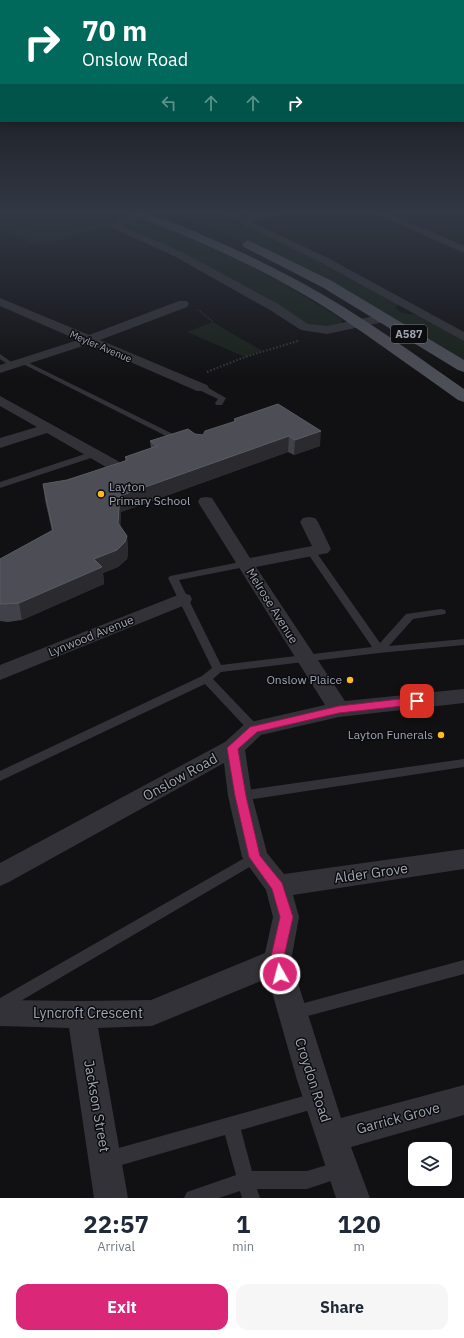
<!DOCTYPE html>
<html lang="en">
<head>
<meta charset="utf-8">
<style>
  :root { --surface:#fff; --page:#f6f6f7; --text:#1f2937; --muted:#747a83; --accent:#db2777 }
  body { margin:0; font-family:"IBM Plex Sans",sans-serif; background:var(--page); color:var(--text); height:100vh; display:flex; flex-direction:column; font-size:15px; white-space:nowrap }
  * { box-sizing:border-box; margin:0 }
  p { font-size:13px; color:var(--muted) }
  .icon { flex:none; width:22px; height:22px; fill:none; stroke:currentColor; stroke-width:2; stroke-linecap:round; stroke-linejoin:round }
  .map { position:relative; height:1198px; overflow:hidden }
  .drawer { display:flex; flex-direction:column; background:var(--surface); flex:1 }
  .drawer>* { flex:none }
  .banner { position:absolute; left:0px; top:0px; width:464px; height:122px; box-shadow:0 2px 6px #0003; background:#00695c; color:#fff; overflow:hidden }
  .buttons { position:absolute; left:408px; top:1142px; display:grid; gap:8px }
  .buttons a { display:grid; place-items:center; width:44px; height:44px; border-radius:8px; background:var(--surface); box-shadow:0 2px 6px #0003; font-size:20px }
  .pin { position:absolute; display:grid; place-items:center; width:34px; height:34px; color:#fff; margin:-17px; border-radius:8px; box-shadow:0 2px 6px #0006 }
  .me { position:absolute; width:44px; margin:-22px; rotate:353deg; stroke-linejoin:round; filter:drop-shadow(0 0 3px #0008) }
  .turn { display:flex; align-items:center; gap:14px; height:84px; padding:0 16px; font-size:18px }
  .turn .icon { width:52px; height:52px; stroke-width:2.5 }
  .turn b { display:block; font-size:28px; line-height:34px }
  .lanes { display:flex; align-items:center; height:38px; padding:0 16px; background:#0003; justify-content:center; gap:20px; direction:ltr }
  .lanes .off { opacity:.35 }
  .eta { display:flex; justify-content:space-evenly; align-items:center; height:68px; text-align:center }
  .eta b { font-size:24px; font-weight:700; line-height:28px }
  .cta { display:flex; gap:8px; margin-top:auto; padding:8px 16px }
  .cta a { flex:1; height:46px; border-radius:12px; background:var(--accent); color:#fff; font-size:16px; font-weight:700; line-height:46px; text-align:center }
  .cta a+a { background:var(--page); color:var(--text) }
  .map>svg:first-child { display:block }
  .green { fill:#19211a }
  .lines { fill:none; stroke-linecap:round; stroke-linejoin:round }
  .path-far1 { stroke:#38393f; stroke-width:1.5; stroke-dasharray:1 1.5; stroke-linecap:butt }
  .path { stroke:#38393f; stroke-width:2; stroke-dasharray:1.5 2; stroke-linecap:butt }
  .service { fill:#323238; fill-rule:evenodd }
  .minor { fill:#323238; fill-rule:evenodd }
  .primary { fill:#4d4f57; fill-rule:evenodd }
  .wall { fill:#414249 }
  .shaded-wall { fill:#2a2a2f }
  .building { fill:#4c4d55; stroke:#595b64 }
  .route { fill:#db2777; stroke:#8e194d }
  .poi-dot { fill:#ffba1d; stroke:#0c0c0e; stroke-width:1.5 }
  .labels { text-anchor:middle; stroke-width:3; stroke-linejoin:round; paint-order:stroke }
  .far-street-label { font-size:10px; fill:#a1a6b5; stroke:#0c0c0e }
  .shield { fill:#0c0c0e; stroke:#747883; stroke-width:1 }
  .shield-label { font-size:11px; font-weight:bold; fill:#a1a6b5 }
  .poi-label { font-size:12px; fill:#a1a6b5; stroke:#0c0c0e; text-anchor:end }
  .street-label { font-size:12px; fill:#a1a6b5; stroke:#0c0c0e }
  .near-street-label { font-size:14px; fill:#a1a6b5; stroke:#0c0c0e }
</style>
</head>
<body>
<div class="map">
<svg width="464" height="1198" viewBox="0 0 464 1198">
  <rect width="100%" height="100%" fill="#111113"/>
  <g class="green">
    <path d="M 0,212 L 119,212 L 129,215 L 106,228 L 38,245 L 0,231 Z"/>
    <path d="M 167,212 L 223,212 L 245,222 L 400,304 L 395,308 L 402,313 L 425,316 L 464,337 L 464,367 L 279,258 L 237,239 Z"/>
    <path d="M 136,219 L 145,220 L 224,252 L 281,282 L 342,319 L 341,325 L 317,330 L 122,227 L 121,224 Z"/>
    <path d="M 213,322 L 226,330 L 263,351 L 245,357 L 187,332 Z"/>
  </g>
  <g class="lines">
    <g class="path-far1">
      <path d="M 1,221 L 24,212"/>
      <path d="M 0,222 C 17,228 34,235 52,235 C 68,235 85,229 101,226"/>
      <path d="M 198,310 L 213,322"/>
    </g>
    <path class="path" d="M 207,372 L 245,357 L 298,341"/>
    <g class="service">
      <path d="M 0,354 L 14,364 L 14,366 L 10,366 L 0,359 Z"/>
      <path d="M 21,361 L 25,361 L 175,435 L 174,437 L 168,437 L 21,363 Z"/>
      <path d="M 199,386 L 205,386 L 226,398 L 222,405 L 216,405 L 215,403 L 218,399 L 199,390 Z"/>
      <path d="M 91,452 L 97,452 L 98,454 L 97,456 L 0,488 L 0,482 Z"/>
      <path d="M 311,548 L 314,549 L 380,643 L 406,614 L 441,609 L 445,610 L 446,612 L 445,614 L 413,619 L 389,646 L 464,639 L 464,645 L 379,653 L 221,672 L 213,679 L 258,726 L 260,729 L 258,732 L 250,732 L 205,684 L 0,781 L 0,771 L 202,676 L 212,668 L 168,578 L 170,576 L 245,561 L 250,564 L 245,567 L 179,580 L 221,665 L 372,647 L 306,551 Z"/>
      <path d="M 464,759 L 464,767 L 240,801 L 236,799 L 234,796 L 236,793 L 240,791 Z"/>
      <path d="M 255,852 L 260,853 L 262,857 L 260,861 L 0,1013 L 0,998 Z"/>
      <path d="M 464,960 L 464,974 L 293,1020 L 288,1018 L 285,1013 L 288,1008 L 293,1006 Z"/>
      <path d="M 318,1092 L 324,1094 L 326,1100 L 324,1106 L 241,1130 L 252,1171 L 307,1171 L 340,1161 L 346,1164 L 349,1170 L 346,1176 L 307,1189 L 257,1189 L 260,1198 L 242,1198 L 240,1191 L 219,1198 L 184,1198 L 187,1192 L 236,1175 L 225,1135 L 108,1169 L 102,1166 L 99,1160 L 102,1154 L 108,1151 Z"/>
    </g>
    <g class="minor">
      <path d="M 142,212 L 147,215 L 145,217 L 121,226 L 182,252 L 278,304 L 308,324 L 327,326 L 384,314 L 390,318 L 388,321 L 327,334 L 301,330 L 270,310 L 174,256 L 110,227 L 115,220 Z"/>
      <path d="M 218,212 L 231,212 L 241,217 L 264,212 L 284,212 L 282,214 L 250,221 L 328,258 L 464,332 L 464,341 L 320,262 Z"/>
      <path d="M 373,212 L 386,212 L 464,246 L 464,253 Z"/>
      <path d="M 0,298 L 89,335 L 179,301 L 187,301 L 189,304 L 187,307 L 100,340 L 207,385 L 209,388 L 207,391 L 197,391 L 89,344 L 0,373 L 0,365 L 78,340 L 0,306 Z"/>
      <path d="M 0,396 L 118,461 L 120,464 L 118,467 L 106,467 L 47,433 L 0,448 L 0,438 L 37,427 L 0,406 Z"/>
      <path d="M 206,497 L 212,498 L 250,558 L 312,546 L 300,522 L 303,518 L 309,517 L 315,518 L 318,522 L 331,549 L 328,553 L 256,567 L 345,701 L 464,689 L 464,703 L 339,717 L 261,735 L 245,750 L 252,796 L 267,853 L 284,874 L 464,849 L 464,869 L 293,895 L 299,917 L 291,961 L 341,1118 L 464,1085 L 464,1115 L 351,1147 L 370,1198 L 336,1198 L 297,1080 L 268,978 L 152,1026 L 98,1028 L 128,1198 L 94,1198 L 69,1028 L 0,1026 L 0,1000 L 81,1001 L 151,1000 L 265,953 L 273,917 L 266,890 L 242,857 L 228,796 L 224,763 L 9,882 L 0,886 L 0,863 L 225,742 L 246,723 L 325,705 L 198,502 L 200,498 Z"/>
      <path d="M 183,593 L 190,595 L 192,599 L 190,603 L 0,680 L 0,665 Z"/>
    </g>
    <g class="primary">
      <path d="M 127,212 C 155,212 182,226 207,237 C 254,257 299,280 342,306 C 384,332 424,361 464,389 L 464,402 L 458,400 C 417,371 376,341 334,313 C 270,272 200,240 129,214 Z"/>
      <path d="M 248,240 L 332,281 L 464,360 L 464,372 L 458,370 L 322,287 L 244,247 L 242,244 Z"/>
    </g>
  </g>
  <path class="wall" d="M 278,404 L 320,446 L 294,455 L 288,452 L 121,512 L 120,526 L 127,536 L 128,553 L 127,559 L 118,567 L 103,573 L 104,584 L 22,620 L 8,622 L 0,621 L 0,559 L 52,531 L 45,500 L 43,484 L 67,480 L 125,461 L 125,457 L 151,448 L 150,441 L 195,434 L 203,435 L 234,422 L 234,419 Z"/>
  <g class="shaded-wall">
    <path d="M 321,431 L 320,446 L 294,455 L 295,440 Z"/>
    <path d="M 289,436 L 288,452 L 121,512 L 120,540 L 118,523 L 120,496 Z"/>
    <path d="M 127,536 L 128,553 L 127,559 L 118,567 L 103,573 L 104,584 L 22,620 L 19,603 Z"/>
  </g>
  <path class="building" d="M 278,404 L 321,431 L 295,440 L 289,436 L 120,496 L 118,523 L 127,536 L 125,542 L 117,550 L 94,559 L 102,567 L 19,603 L 4,604 L 0,604 L 0,559 L 53,530 L 43,484 L 67,480 L 128,460 L 125,457 L 157,446 L 150,441 L 188,429 L 195,434 L 203,435 L 205,431 L 236,421 L 234,419 Z"/>
  <linearGradient id="sky" x2="0" y2="1"><stop stop-color="#09090a"/><stop offset="0.56" stop-color="#323844"/><stop offset="1" stop-color="#323844" stop-opacity="0"/></linearGradient>
  <rect width="464" height="380" fill="url(#sky)"/>
  <path class="route" d="M 417,697 L 421,698 L 422,701 L 421,704 L 339,713 L 257,732 L 238,749 L 246,796 L 260,856 L 282,883 L 293,917 L 283,961 L 287,974 L 285,978 L 280,980 L 276,978 L 270,961 L 280,917 L 272,889 L 249,857 L 235,796 L 227,748 L 250,727 L 254,726 L 339,706 Z"/>
  <g class="poi-dot">
    <circle cx="101" cy="494" r="4"/>
    <circle cx="350" cy="680" r="4"/>
    <circle cx="441" cy="735" r="4"/>
  </g>
  <g class="labels">
    <g class="far-street-label">
      <text transform="translate(101 346) rotate(23)" y="4">Meyler Avenue</text>
    </g>
    <rect class="shield" x="391" y="325" width="36" height="18" rx="3"/>
    <g class="shield-label">
      <text x="409" y="338">A587</text>
    </g>
    <g class="poi-label">
      <text x="109" y="491" text-anchor="start">Layton<tspan x="109" dy="14">Primary School</tspan></text>
      <text x="342" y="684">Onslow Plaice</text>
      <text x="433" y="739">Layton Funerals</text>
    </g>
    <g class="street-label">
      <text transform="translate(272 606) rotate(58)" y="4">Melrose Avenue</text>
      <text transform="translate(91 636) rotate(-22)" y="4">Lynwood Avenue</text>
    </g>
    <g class="near-street-label">
      <text transform="translate(180 777) rotate(-29)" y="5">Onslow Road</text>
      <text transform="translate(371 873) rotate(-8)" y="5">Alder Grove</text>
      <text x="88" y="1018">Lyncroft Crescent</text>
      <text transform="translate(313 1080) rotate(72)" y="5">Croydon Road</text>
      <text transform="translate(97 1106) rotate(80)" y="5">Jackson Street</text>
      <text transform="translate(398 1118) rotate(-15)" y="5">Garrick Grove</text>
    </g>
  </g>
</svg>
<div class="buttons">
<a><svg class="icon" aria-label="layers" viewBox="0 0 24 24"><path d="M12 4l9 5-9 5-9-5zM3 14l9 5 9-5"/></svg></a>
</div>
<div class="pin" style="left:417px;top:701px;background:#d93025"><svg class="icon" aria-label="arrive" viewBox="0 0 24 24"><path d="M6 21V4h12l-3 4 3 4H6"/></svg></div>
<svg class="me" style="left:280px;top:974px" viewBox="-20 -20 40 40"><circle r="17" fill="#db2777" stroke="#fff" stroke-width="3"/><path d="M0-11L8 9 0 5-8 9z" fill="#fff"/></svg>
<div class="banner">
<div class="turn"><svg class="icon" aria-label="right" viewBox="0 0 24 24"><path d="M7 20v-9h11M14 6l5 5-5 5"/></svg><div><b>70 m</b>Onslow Road</div></div>
<div class="lanes"><svg class="icon off" aria-label="left" viewBox="0 0 24 24"><path d="M17 20v-9H6M10 6l-5 5 5 5"/></svg><svg class="icon off" aria-label="ahead" viewBox="0 0 24 24"><path d="M12 20V5M6 11l6-6 6 6"/></svg><svg class="icon off" aria-label="ahead" viewBox="0 0 24 24"><path d="M12 20V5M6 11l6-6 6 6"/></svg><svg class="icon" aria-label="right" viewBox="0 0 24 24"><path d="M7 20v-9h11M14 6l5 5-5 5"/></svg></div>
</div>
</div>
<section class="drawer">
<div class="eta">
<div><b>22:57</b><p>Arrival</p></div>
<div><b>1</b><p>min</p></div>
<div><b>120</b><p>m</p></div>
</div>
<div class="cta"><a>Exit</a><a>Share</a></div>
</section>
</body>
</html>
